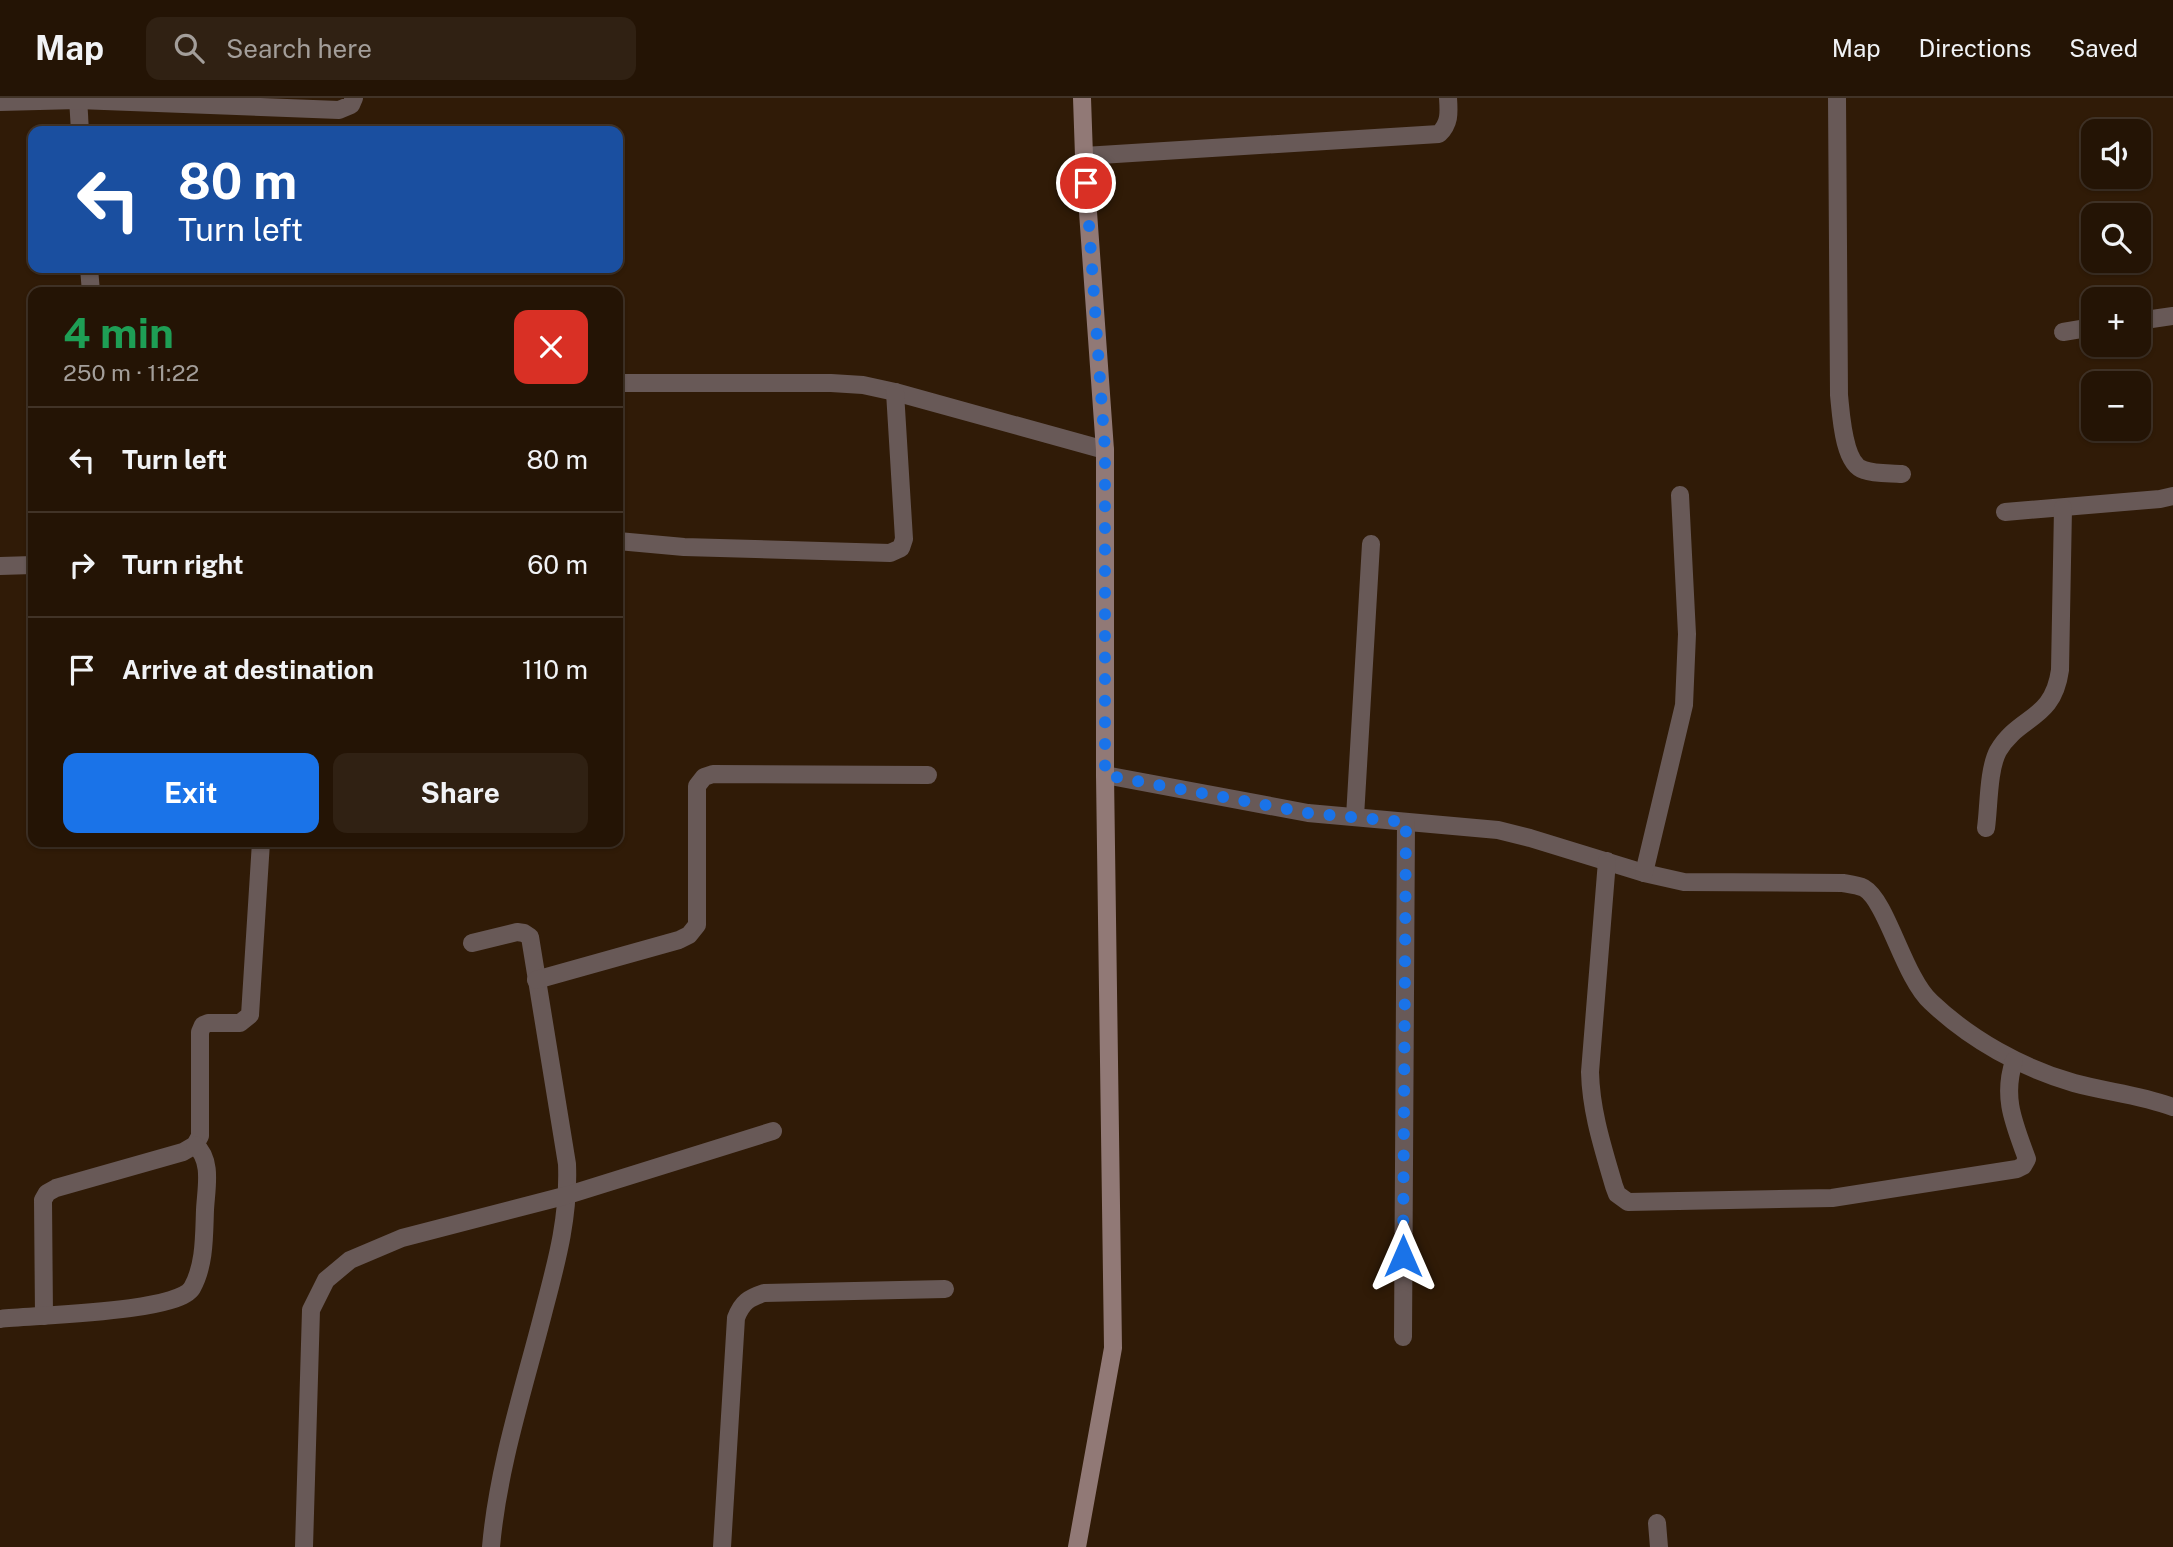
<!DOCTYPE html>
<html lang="en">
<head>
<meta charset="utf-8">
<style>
  :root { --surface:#241405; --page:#302113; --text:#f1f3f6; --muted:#a39e9a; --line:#413327; --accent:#1a73e8 }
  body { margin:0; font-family:"Public Sans",sans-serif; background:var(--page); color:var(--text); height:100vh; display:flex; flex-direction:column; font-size:26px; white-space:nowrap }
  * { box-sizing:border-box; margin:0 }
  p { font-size:23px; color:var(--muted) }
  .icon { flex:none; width:38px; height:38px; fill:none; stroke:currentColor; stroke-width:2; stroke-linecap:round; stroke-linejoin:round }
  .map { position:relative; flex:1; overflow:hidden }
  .sheet { position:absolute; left:28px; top:189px; width:595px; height:560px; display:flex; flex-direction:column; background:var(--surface); border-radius:14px; box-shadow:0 2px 5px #0004,0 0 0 2px var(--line) }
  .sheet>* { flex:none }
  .banner { position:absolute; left:28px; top:28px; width:595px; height:147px; border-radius:14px; box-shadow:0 2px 5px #0004,0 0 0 2px var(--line); background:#1a4fa0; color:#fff; overflow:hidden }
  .controls { position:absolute; left:2081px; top:21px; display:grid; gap:14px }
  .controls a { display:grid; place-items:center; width:70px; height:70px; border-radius:14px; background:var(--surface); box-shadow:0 2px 5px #0004,0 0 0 2px var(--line); font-size:35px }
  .pin { position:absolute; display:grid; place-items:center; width:60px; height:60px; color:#fff; margin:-30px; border:4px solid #fff; border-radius:50%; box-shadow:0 2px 7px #0007 }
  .me { position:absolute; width:77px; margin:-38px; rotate:0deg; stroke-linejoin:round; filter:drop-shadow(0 0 5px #0008) }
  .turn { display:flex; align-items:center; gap:24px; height:147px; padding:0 35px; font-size:32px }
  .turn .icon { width:91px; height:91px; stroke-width:2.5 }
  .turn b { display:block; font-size:49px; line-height:60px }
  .round { display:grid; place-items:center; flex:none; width:74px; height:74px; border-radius:14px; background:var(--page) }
  .head { display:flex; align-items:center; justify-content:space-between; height:119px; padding:0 35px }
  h1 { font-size:42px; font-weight:700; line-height:52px; color:#1e9e55 }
  .button { display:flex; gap:14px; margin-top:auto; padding:14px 35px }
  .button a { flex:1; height:80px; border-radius:14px; background:var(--accent); color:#fff; font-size:28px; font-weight:700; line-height:80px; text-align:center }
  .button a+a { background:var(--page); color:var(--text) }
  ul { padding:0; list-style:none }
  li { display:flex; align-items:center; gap:21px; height:105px; padding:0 35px; border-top:2px solid var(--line) }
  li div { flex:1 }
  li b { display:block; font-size:26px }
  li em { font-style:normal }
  header { display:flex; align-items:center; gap:42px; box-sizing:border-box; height:98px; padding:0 35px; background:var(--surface); border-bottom:2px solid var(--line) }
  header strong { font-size:33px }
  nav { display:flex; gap:38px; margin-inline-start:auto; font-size:24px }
  .search { width:490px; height:63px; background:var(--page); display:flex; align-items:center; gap:18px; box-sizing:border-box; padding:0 24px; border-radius:14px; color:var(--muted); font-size:26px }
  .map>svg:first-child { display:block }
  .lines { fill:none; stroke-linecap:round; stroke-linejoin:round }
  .street { stroke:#685957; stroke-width:18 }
  .secondary { stroke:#917976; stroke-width:18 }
  .route { stroke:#1a73e8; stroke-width:12; stroke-dasharray:0 21.6 }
</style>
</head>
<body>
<header>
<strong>Map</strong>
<div class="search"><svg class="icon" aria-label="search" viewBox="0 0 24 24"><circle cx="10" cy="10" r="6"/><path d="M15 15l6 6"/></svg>Search here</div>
<nav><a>Map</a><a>Directions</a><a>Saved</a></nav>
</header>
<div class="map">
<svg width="2173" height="1449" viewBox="0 0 2173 1449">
  <rect width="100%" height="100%" fill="#301b07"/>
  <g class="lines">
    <g class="street">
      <path d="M 78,0 L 80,33"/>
      <path d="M 1837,0 L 1839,297 C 1841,315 1843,366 1864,372 C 1875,376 1890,375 1902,376"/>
      <path d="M 0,4 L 78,2 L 339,12 L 351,7 L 354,0"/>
      <path d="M 1084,58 L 1439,36 C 1450,25 1449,15 1448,0"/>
      <path d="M 89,170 L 91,194"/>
      <path d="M 2138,223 L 2173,218"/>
      <path d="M 2063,234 L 2093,229"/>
      <path d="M 618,285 L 831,285 L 863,287 L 895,294 L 1105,352"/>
      <path d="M 2005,414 L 2160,401 L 2173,398"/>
      <path d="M 618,443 L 684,449 L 890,455 L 901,450 L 904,441 L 895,294"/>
      <path d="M 0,468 L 33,467"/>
      <path d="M 1105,677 L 1308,715 L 1498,732 L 1530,740 L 1644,775 L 1684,784 L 1843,785 C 1849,786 1858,787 1864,790 C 1887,803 1904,880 1931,904 C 1971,942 2022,970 2074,985 C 2107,994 2141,997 2173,1009"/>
      <path d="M 1355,719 L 1371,446"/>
      <path d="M 1986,730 C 1989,709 1988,672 1998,653 C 2019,617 2053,623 2060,572 L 2063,410"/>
      <path d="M 1607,763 L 1590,974 C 1591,1014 1603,1050 1614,1088 L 1617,1096 L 1628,1104 L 1832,1100 L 2017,1071 L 2023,1068 L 2027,1061 C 2014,1025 2002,1000 2014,963"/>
      <path d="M 1644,775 L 1684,607 L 1687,536 L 1680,397"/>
      <path d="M 472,845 L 517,834 L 524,835 L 530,839 L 567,1066 C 569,1117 558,1159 545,1208 C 525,1287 498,1368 491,1449"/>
      <path d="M 536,882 L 679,842 L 689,837 L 697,827 L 697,688 L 704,679 L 713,676 L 928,677"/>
      <path d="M 44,1218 L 43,1102 L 47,1095 L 56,1090 L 183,1054 L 195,1047 L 200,1038 L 200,934 L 203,927 L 208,925 L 240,925 L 250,917 L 261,744"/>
      <path d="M 0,1221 C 33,1217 177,1215 192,1190 C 205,1167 204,1137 205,1112 C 206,1091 213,1062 195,1047"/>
      <path d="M 1403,1239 L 1406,724"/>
      <path d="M 1657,1425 L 1659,1449"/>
      <path d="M 304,1449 L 311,1212 L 326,1182 L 350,1162 L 402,1140 L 568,1097 L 773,1033"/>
      <path d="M 722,1449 L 736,1220 C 742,1204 749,1200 764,1195 L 945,1191"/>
    </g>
    <path class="secondary" d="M 1077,1449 L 1113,1250 L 1105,677 L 1105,352 L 1084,58 L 1082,0"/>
  </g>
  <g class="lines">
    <path class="route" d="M 1086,85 L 1105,352 L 1105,677 L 1308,715 L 1406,724 L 1403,1158"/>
  </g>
</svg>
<div class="controls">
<a><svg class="icon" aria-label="sound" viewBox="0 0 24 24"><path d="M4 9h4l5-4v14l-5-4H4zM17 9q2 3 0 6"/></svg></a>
<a><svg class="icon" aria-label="search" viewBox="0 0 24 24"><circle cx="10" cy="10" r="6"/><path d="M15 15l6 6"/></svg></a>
<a>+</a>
<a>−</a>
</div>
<div class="pin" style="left:1086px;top:85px;background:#d93025"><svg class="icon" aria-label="arrive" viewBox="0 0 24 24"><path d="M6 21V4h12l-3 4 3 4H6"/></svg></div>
<svg class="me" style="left:1403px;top:1158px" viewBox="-20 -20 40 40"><path d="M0-17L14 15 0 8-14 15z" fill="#1a73e8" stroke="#fff" stroke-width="4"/></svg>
<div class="banner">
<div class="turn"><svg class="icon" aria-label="left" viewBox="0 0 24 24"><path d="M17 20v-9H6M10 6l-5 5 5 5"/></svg><div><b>80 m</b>Turn left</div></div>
</div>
<section class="sheet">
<div class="head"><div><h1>4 min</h1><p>250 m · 11:22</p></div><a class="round" style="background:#d93025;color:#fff"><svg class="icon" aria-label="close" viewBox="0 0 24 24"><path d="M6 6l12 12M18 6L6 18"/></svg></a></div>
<ul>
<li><svg class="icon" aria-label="left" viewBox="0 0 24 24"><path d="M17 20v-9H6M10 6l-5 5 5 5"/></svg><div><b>Turn left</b></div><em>80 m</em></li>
<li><svg class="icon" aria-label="right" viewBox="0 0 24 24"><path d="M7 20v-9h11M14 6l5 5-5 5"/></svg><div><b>Turn right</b></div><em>60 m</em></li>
<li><svg class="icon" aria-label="arrive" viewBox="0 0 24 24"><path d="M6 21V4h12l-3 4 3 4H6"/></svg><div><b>Arrive at destination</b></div><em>110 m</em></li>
</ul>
<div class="button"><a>Exit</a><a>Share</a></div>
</section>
</div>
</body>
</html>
